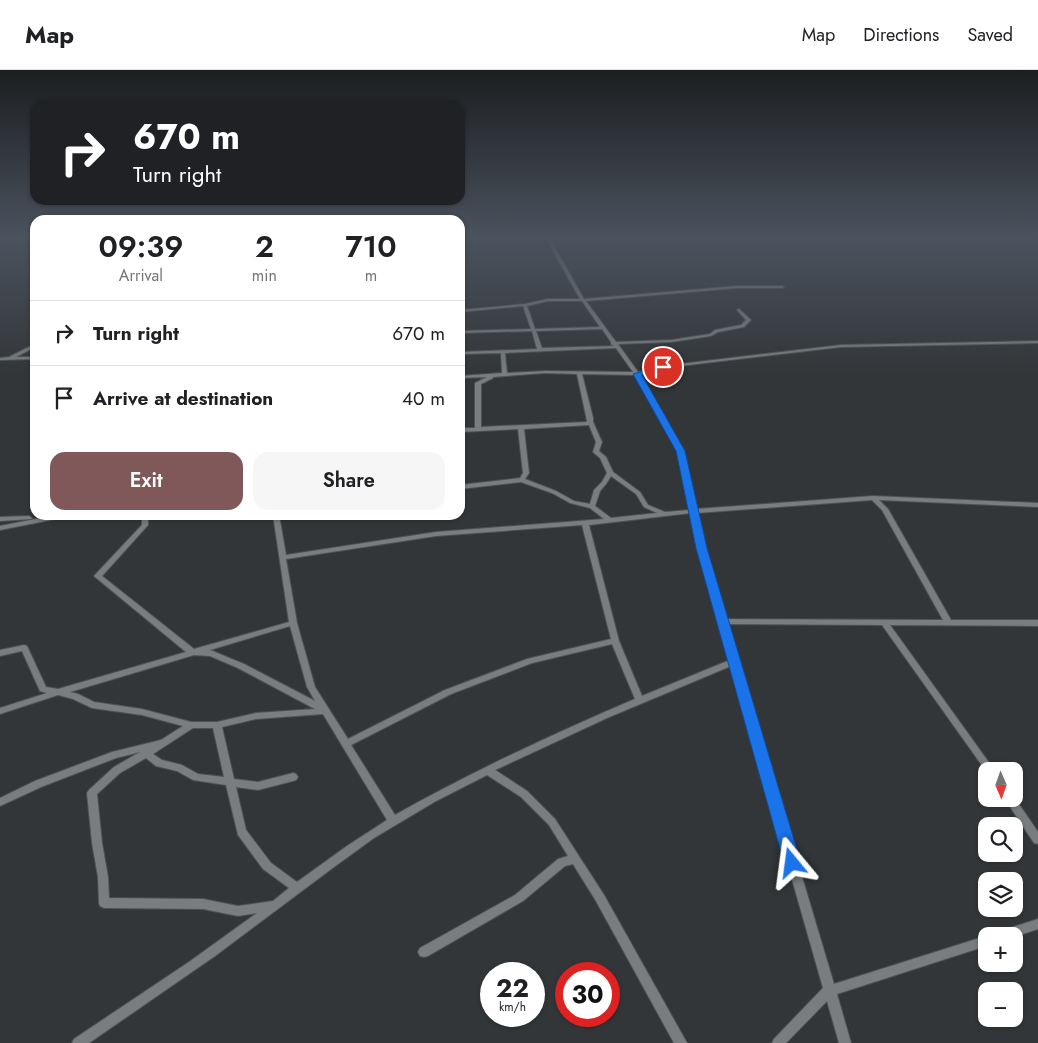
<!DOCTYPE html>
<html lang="en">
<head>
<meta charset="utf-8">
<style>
  :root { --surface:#fff; --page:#f6f6f6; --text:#202124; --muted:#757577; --line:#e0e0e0; --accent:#80585a }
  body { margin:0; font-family:Jost,sans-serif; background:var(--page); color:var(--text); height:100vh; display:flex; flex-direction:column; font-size:19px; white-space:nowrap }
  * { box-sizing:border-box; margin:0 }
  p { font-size:16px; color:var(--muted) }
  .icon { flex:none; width:28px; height:28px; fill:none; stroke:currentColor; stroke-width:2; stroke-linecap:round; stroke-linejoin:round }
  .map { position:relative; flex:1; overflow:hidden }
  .panel { position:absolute; left:30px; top:145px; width:435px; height:305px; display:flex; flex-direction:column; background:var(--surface); border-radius:15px; box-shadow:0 1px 4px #0004 }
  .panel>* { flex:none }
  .top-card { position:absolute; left:30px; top:30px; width:435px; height:105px; border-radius:15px; box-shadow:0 1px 4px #0004; background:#202124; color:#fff; overflow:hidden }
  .needle { width:32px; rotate:178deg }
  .tools { position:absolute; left:978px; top:692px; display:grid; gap:10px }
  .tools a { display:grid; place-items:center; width:45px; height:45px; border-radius:10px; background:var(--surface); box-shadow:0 1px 4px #0004; font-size:25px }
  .speed { position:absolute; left:480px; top:892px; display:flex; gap:10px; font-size:25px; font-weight:700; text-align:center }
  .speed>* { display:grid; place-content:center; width:65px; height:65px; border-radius:50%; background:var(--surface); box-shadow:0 1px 4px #0004; line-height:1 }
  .speed small { font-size:12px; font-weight:400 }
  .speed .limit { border:8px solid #d22; background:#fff; color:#111 }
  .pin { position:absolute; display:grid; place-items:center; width:42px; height:42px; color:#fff; margin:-21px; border:2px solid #fff; border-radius:50%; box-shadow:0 1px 5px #0007 }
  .me { position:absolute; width:55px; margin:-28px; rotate:344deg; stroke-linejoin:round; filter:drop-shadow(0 0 4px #0008) }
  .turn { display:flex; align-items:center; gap:18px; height:105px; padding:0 20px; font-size:22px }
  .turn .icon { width:65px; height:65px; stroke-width:2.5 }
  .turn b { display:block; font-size:35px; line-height:42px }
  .eta { display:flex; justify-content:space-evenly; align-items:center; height:85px; text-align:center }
  .eta b { font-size:30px; font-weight:600; line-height:35px }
  .cta { display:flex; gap:10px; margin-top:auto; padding:10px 20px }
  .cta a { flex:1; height:58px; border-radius:15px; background:var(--accent); color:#fff; font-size:20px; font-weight:600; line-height:58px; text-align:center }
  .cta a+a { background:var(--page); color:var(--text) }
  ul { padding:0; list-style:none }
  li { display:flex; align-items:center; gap:15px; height:65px; padding:0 20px; border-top:1px solid var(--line) }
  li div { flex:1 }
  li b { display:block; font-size:19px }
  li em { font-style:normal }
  header { display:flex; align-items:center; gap:30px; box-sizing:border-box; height:70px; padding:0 25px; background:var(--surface); border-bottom:1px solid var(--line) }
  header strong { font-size:24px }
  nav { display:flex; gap:28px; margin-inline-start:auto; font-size:18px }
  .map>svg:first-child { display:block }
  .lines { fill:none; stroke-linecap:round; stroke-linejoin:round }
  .minor-casing { stroke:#4e5253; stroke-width:2 }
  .minor { fill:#797d7f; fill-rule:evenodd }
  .route { fill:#1a73e8; stroke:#114b97 }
</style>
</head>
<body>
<header>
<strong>Map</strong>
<nav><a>Map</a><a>Directions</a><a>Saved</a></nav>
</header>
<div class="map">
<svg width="1038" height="973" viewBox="0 0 1038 973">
  <rect width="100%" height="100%" fill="#333638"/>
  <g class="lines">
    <defs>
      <g id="minor">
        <path d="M 545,167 L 549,167 L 584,229 L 737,216 L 782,216 L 784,217 L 782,218 L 737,218 L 586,231 L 616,272 L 671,270 L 710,264 L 715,260 L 741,255 L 746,250 L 737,240 L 739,239 L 751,250 L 744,257 L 718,262 L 711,266 L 671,272 L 618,274 L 638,302 L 663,296 L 841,275 L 1038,271 L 1038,273 L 841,277 L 663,298 L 640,305 L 684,381 L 696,439 L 873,426 L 1038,433 L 1038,437 L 879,430 L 888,439 L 951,550 L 1038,550 L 1038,556 L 890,555 L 995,701 L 986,701 L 882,555 L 727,554 L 737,589 L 739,591 L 738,592 L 834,914 L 986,866 L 987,866 L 986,866 L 986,876 L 837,924 L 851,973 L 839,973 L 827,931 L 786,973 L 772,973 L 774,969 L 823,918 L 731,596 L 607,648 L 495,700 L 527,721 L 555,749 L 604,825 L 687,973 L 674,973 L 596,831 L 573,794 L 565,796 L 523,831 L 428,886 L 424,887 L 420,886 L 418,882 L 420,878 L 515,825 L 558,789 L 568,786 L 549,755 L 521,727 L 487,705 L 436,731 L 374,768 L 334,797 L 215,886 L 89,973 L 72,973 L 74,969 L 189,892 L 257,843 L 238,846 L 203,839 L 104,838 L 100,836 L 99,833 L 98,807 L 92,773 L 87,723 L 89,720 L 114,697 L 140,682 L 116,688 L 41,717 L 0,736 L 0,728 L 35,711 L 112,682 L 161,670 L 183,656 L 142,645 L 92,638 L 73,629 L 58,625 L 0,644 L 0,638 L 47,623 L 40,621 L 22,581 L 0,586 L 0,580 L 24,575 L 27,576 L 46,617 L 58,619 L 186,582 L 94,506 L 142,455 L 142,445 L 148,445 L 148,455 L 102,506 L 194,579 L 289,552 L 273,445 L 279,445 L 286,485 L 436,462 L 604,449 L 590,438 L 570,433 L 552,423 L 521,412 L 460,419 L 460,415 L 520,408 L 523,403 L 518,359 L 460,362 L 460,358 L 475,358 L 475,313 L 487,307 L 460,308 L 460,306 L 502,303 L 501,283 L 460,284 L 460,282 L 537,279 L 532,261 L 460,263 L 460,261 L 531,259 L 523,236 L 460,242 L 460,240 L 525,234 L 548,229 L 580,229 ZM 548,231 L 582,231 L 600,257 L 535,259 L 527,236 ZM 602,259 L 611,272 L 611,274 L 614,276 L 542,278 L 536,261 ZM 616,278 L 633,302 L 545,301 L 507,303 L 505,283 ZM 545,303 L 577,304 L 587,351 L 586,352 L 481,357 L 481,314 L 493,308 L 493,307 ZM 582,304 L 635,305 L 678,381 L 690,440 L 665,442 L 648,435 L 640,422 L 613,402 L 606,387 L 599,381 L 602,372 L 593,352 L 593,348 ZM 589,355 L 596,372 L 593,382 L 600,388 L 607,403 L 602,412 L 594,420 L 590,434 L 574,431 L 556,421 L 525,409 L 529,403 L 524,359 ZM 611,406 L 636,424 L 644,437 L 657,443 L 611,448 L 595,436 L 600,421 L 606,414 ZM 872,430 L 882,440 L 943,550 L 725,549 L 704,478 L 697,443 ZM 691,443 L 698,478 L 730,590 L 642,626 L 619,571 L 589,455 ZM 582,455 L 611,569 L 527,589 L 445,620 L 348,669 L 315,617 L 297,553 L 286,489 L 436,466 ZM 290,556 L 307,617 L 315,631 L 244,594 L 210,580 ZM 612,574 L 635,629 C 553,664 473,701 395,745 L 351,675 L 451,624 L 532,593 ZM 194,585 L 210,586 L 238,598 L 315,639 L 256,643 L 217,652 L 191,652 L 142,639 L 94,632 L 78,624 L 70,622 ZM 323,644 L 387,750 L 347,776 L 297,812 L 271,793 L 246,760 L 236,717 L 258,720 L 293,711 L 296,710 L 298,707 L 296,704 L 293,703 L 258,712 L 234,709 L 222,657 L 256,649 ZM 193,658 L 213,658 L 224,707 L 198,704 L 182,695 L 162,690 L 153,684 ZM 146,688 L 156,696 L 177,701 L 193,710 L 226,715 L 238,765 L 263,799 L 289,818 L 273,831 L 238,836 L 203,829 L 109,828 L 108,807 L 102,773 L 97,724 L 120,703 Z"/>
        <path d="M 35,274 L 35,277 L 16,287 L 35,287 L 35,289 L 0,290 L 0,288 L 9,287 Z"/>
        <path d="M 56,445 L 69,445 L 66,447 L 0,460 L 0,456 Z"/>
        <path d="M 29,446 L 32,448 L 31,449 L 0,451 L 0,447 Z"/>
        <path d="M 1014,727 L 1038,762 L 1038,774 L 1034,773 L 1005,729 L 1014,729 Z"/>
        <path d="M 1038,849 L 1038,859 L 1014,867 L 995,866 L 996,862 L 1000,861 Z"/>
      </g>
    </defs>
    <use href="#minor" class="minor-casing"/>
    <use href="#minor" class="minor"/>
  </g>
  <linearGradient id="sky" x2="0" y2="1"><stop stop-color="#1c1e1f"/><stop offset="0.55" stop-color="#4a525e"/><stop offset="1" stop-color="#4a525e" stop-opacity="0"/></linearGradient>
  <rect width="1038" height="304" fill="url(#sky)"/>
  <path class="route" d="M 663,295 L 667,297 L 666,299 L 642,305 L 685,381 L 707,478 L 801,793 L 798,798 L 792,800 L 786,798 L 784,793 L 696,478 L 676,381 L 633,304 Z"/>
</svg>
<div class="tools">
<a><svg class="needle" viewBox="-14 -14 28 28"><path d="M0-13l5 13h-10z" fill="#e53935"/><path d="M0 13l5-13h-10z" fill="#757577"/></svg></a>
<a><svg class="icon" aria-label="search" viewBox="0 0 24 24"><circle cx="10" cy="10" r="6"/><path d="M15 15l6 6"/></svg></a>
<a><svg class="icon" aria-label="layers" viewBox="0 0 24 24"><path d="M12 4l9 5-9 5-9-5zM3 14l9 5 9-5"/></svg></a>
<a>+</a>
<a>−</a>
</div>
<div class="speed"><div>22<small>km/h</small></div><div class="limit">30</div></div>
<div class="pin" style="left:663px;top:297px;background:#d93025"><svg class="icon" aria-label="arrive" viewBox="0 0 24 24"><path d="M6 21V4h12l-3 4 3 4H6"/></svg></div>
<svg class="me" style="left:792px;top:793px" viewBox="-20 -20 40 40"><path d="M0-17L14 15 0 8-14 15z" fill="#1a73e8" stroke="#fff" stroke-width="4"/></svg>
<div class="top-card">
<div class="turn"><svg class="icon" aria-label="right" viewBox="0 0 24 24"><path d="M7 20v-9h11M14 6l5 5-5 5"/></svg><div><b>670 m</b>Turn right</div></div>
</div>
<section class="panel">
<div class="eta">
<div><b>09:39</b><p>Arrival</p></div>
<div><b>2</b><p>min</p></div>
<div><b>710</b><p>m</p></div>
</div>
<ul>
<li><svg class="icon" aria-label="right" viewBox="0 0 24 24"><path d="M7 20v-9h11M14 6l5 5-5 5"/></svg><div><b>Turn right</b></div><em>670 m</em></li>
<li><svg class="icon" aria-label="arrive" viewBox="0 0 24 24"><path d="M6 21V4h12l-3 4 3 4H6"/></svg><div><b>Arrive at destination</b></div><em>40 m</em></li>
</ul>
<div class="cta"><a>Exit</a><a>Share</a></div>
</section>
</div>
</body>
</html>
